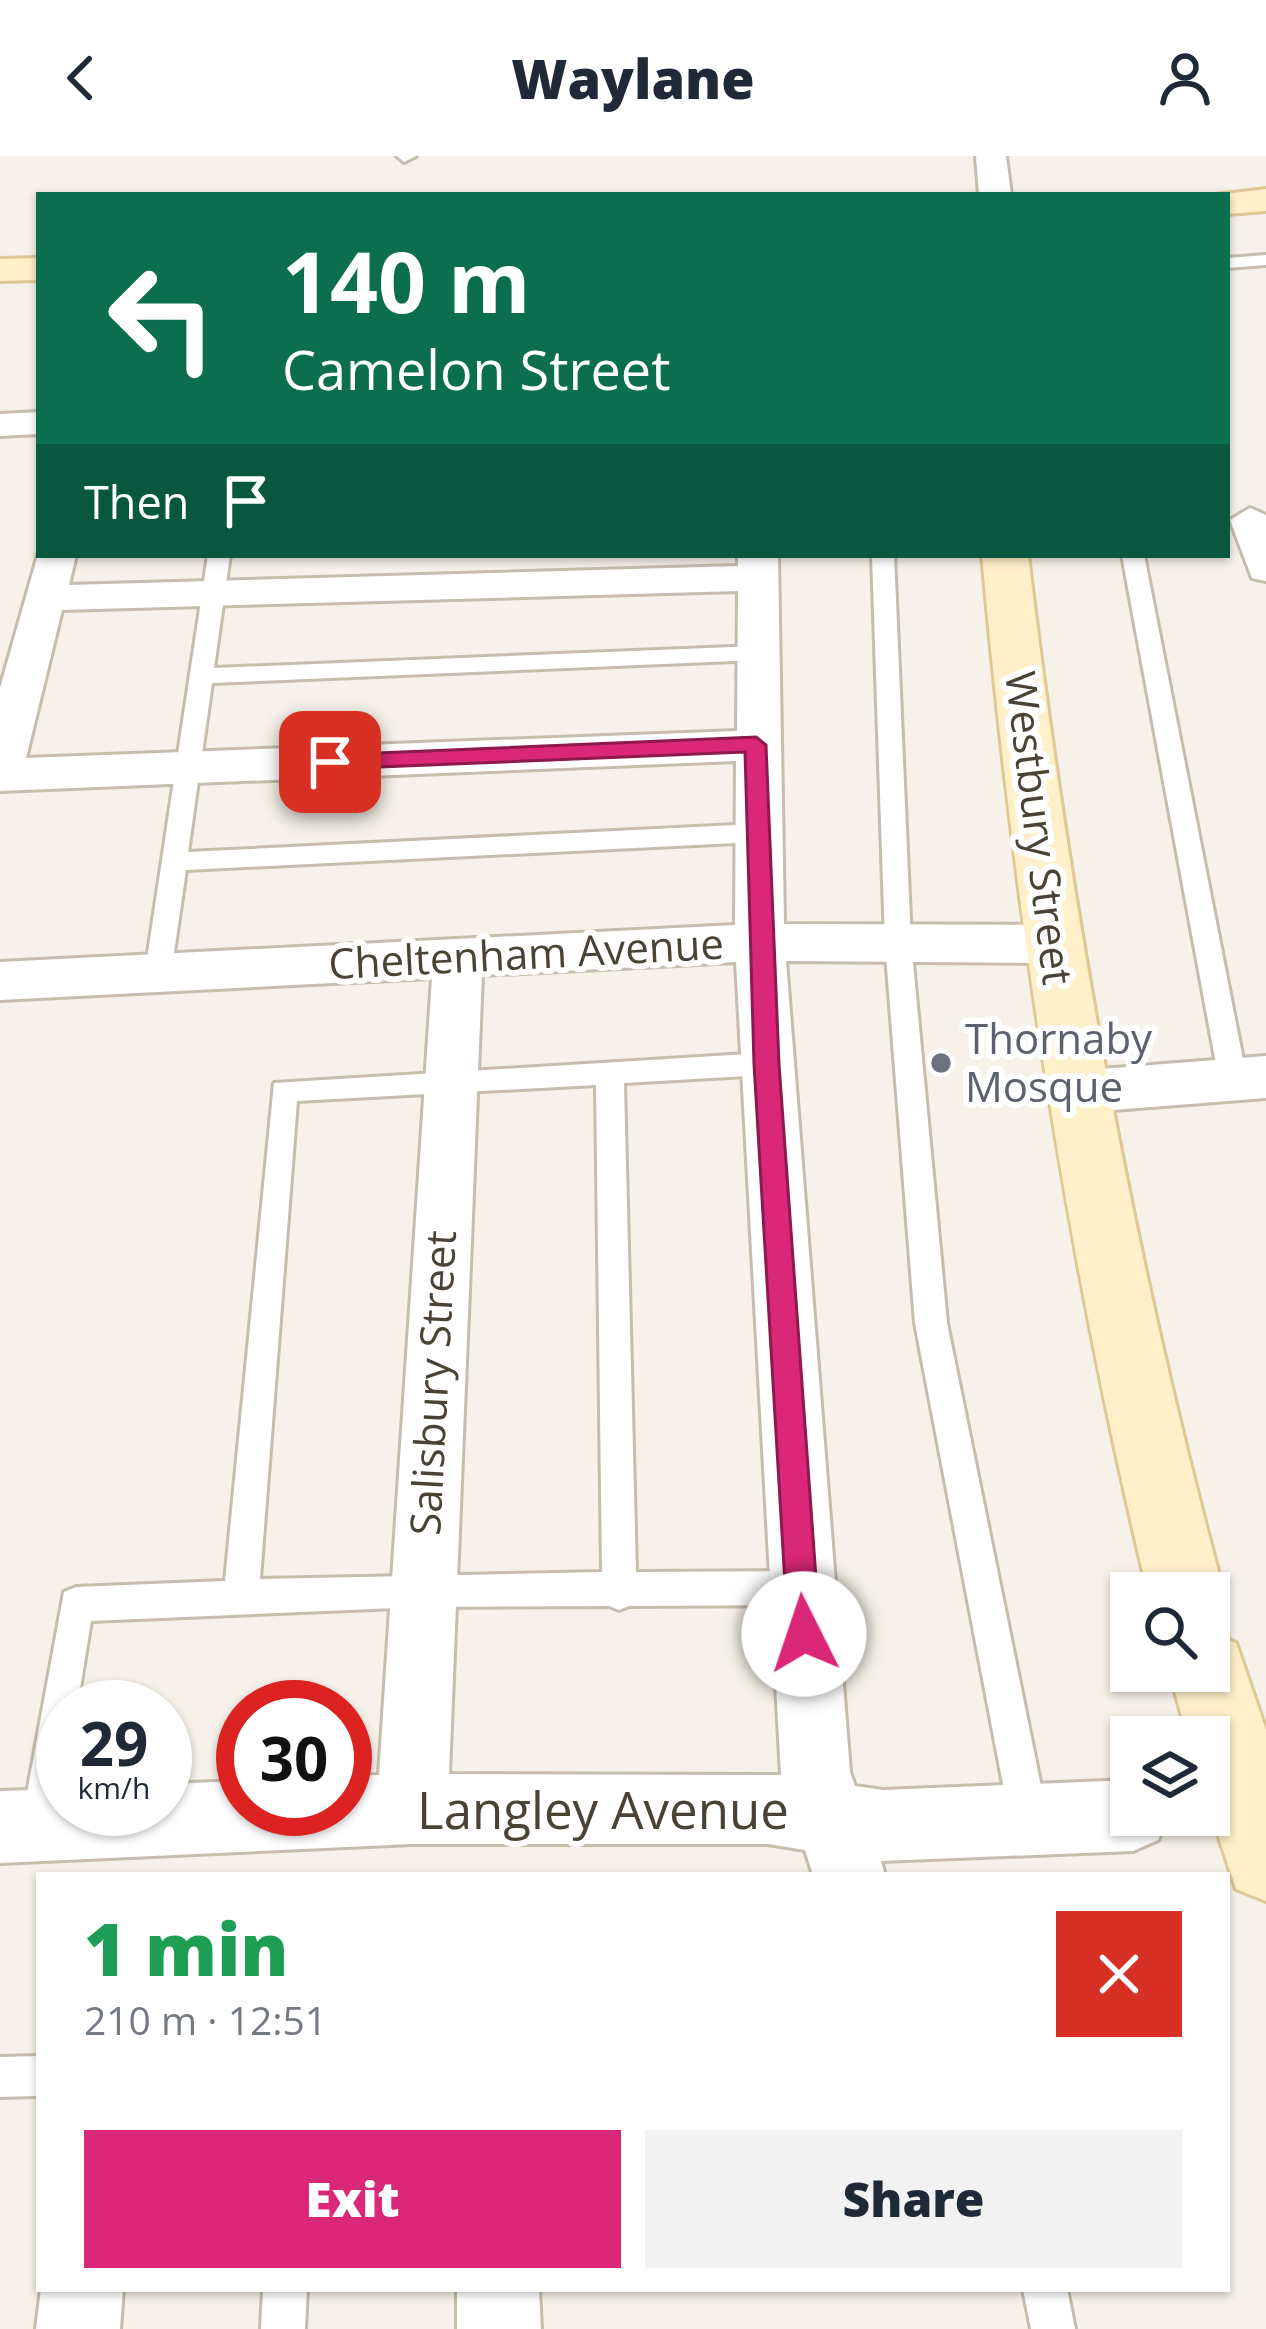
<!DOCTYPE html>
<html lang="en">
<head>
<meta charset="utf-8">
<style>
  :root { --surface:#fff; --page:#f2f2f3; --text:#1f2937; --muted:#747a83; --accent:#db2777 }
  body { margin:0; font-family:"Open Sans",sans-serif; background:var(--page); color:var(--text); height:100vh; display:flex; flex-direction:column; font-size:45px; white-space:nowrap }
  * { box-sizing:border-box; margin:0 }
  p { font-size:39px; color:var(--muted) }
  .icon { flex:none; width:66px; height:66px; fill:none; stroke:currentColor; stroke-width:2; stroke-linecap:round; stroke-linejoin:round }
  .map { position:relative; flex:1; overflow:hidden }
  .drawer { position:absolute; left:36px; top:1716px; width:1194px; height:420px; display:flex; flex-direction:column; background:var(--surface); border-radius:0px; box-shadow:0 3px 9px #0004 }
  .drawer>* { flex:none }
  .top-card { position:absolute; left:36px; top:36px; width:1194px; height:366px; border-radius:0px; box-shadow:0 3px 9px #0004; background:#0b6e4f; color:#fff; overflow:hidden }
  .tools { position:absolute; left:1110px; top:1416px; display:grid; gap:24px }
  .tools a { display:grid; place-items:center; width:120px; height:120px; border-radius:0px; background:var(--surface); box-shadow:0 3px 9px #0004; font-size:60px }
  .speed { position:absolute; left:36px; top:1524px; display:flex; gap:24px; font-size:60px; font-weight:700; text-align:center }
  .speed>* { display:grid; place-content:center; width:156px; height:156px; border-radius:50%; background:var(--surface); box-shadow:0 3px 9px #0004; line-height:1 }
  .speed small { font-size:30px; font-weight:400 }
  .speed .limit { border:18px solid #d22; background:#fff; color:#111 }
  .pin { position:absolute; display:grid; place-items:center; width:102px; height:102px; color:#fff; margin:-51px; border-radius:24px; box-shadow:0 6px 18px #0006 }
  .me { position:absolute; width:132px; margin:-66px; rotate:356deg; stroke-linejoin:round; filter:drop-shadow(0 0 9px #0008) }
  .turn { display:flex; align-items:center; gap:42px; height:252px; padding:0 48px; font-size:54px }
  .turn .icon { width:156px; height:156px; stroke-width:2.5 }
  .turn b { display:block; font-size:84px; line-height:102px }
  .then { display:flex; align-items:center; height:114px; padding:0 48px; background:#0003; gap:24px; font-size:45px }
  .round { display:grid; place-items:center; flex:none; width:126px; height:126px; border-radius:0px; background:var(--page) }
  .summary { display:flex; align-items:center; justify-content:space-between; height:204px; padding:0 48px }
  h1 { font-size:72px; font-weight:800; line-height:90px; color:#1e9e55 }
  .cta { display:flex; gap:24px; margin-top:auto; padding:24px 48px }
  .cta a { flex:1; height:138px; border-radius:0px; background:var(--accent); color:#fff; font-size:48px; font-weight:800; line-height:138px; text-align:center }
  .cta a+a { background:var(--page); color:var(--text) }
  header { display:flex; justify-content:space-between; align-items:center; height:156px; padding:0 48px; background:var(--surface); font-size:54px; font-weight:800 }
  .map>svg:first-child { display:block }
  .lines { fill:none; stroke-linecap:round; stroke-linejoin:round }
  .lane-casing { stroke:#c6bdad; stroke-width:6 }
  .street-casing { stroke:#c6bdad; stroke-width:6 }
  .secondary-casing { stroke:#dec896; stroke-width:6 }
  .lane { fill:#fff; fill-rule:evenodd }
  .street { fill:#fff; fill-rule:evenodd }
  .secondary { fill:#fff0ca; fill-rule:evenodd }
  .route { fill:#db2777; stroke:#8e194d; stroke-width:3 }
  .worship-dot { fill:#6b7280; stroke:#fff; stroke-width:4.5 }
  .labels { text-anchor:middle; stroke-width:12; stroke-linejoin:round; paint-order:stroke }
  .street-label { font-size:42px; fill:#4b4236; stroke:#fff }
  .worship-label { font-size:42px; fill:#5b616d; stroke:#fff; text-anchor:start }
  .near-street-label { font-size:51px; fill:#4b4236; stroke:#fff }
</style>
</head>
<body>
<header><svg class="icon" aria-label="back" viewBox="0 0 24 24"><path d="M15 5l-7 7 7 7"/></svg>Waylane<svg class="icon" aria-label="person" viewBox="0 0 24 24"><circle cx="12" cy="8" r="4"/><path d="M4 21q1-7 8-7t8 7"/></svg></header>
<div class="map">
<svg width="1266" height="2173" viewBox="0 0 1266 2173">
  <rect width="100%" height="100%" fill="#f6f2e9"/>
  <g class="lines">
    <defs>
      <g id="lane">
        <path d="M 397,0 L 416,0 L 404,6 Z"/>
        <path d="M 1266,99 L 1266,109 L 1227,112 L 1227,102 Z"/>
        <path d="M 208,399 L 230,399 L 214,512 L 758,490 L 769,497 L 758,504 L 212,527 L 188,696 L 756,668 L 768,677 L 756,686 L 186,714 L 171,817 L 158,827 L 149,824 L 145,817 Z"/>
        <path d="M 872,399 L 894,399 L 911,786 L 947,1167 L 1048,1665 L 1042,1678 L 1029,1684 L 1016,1678 L 1010,1665 L 915,1167 L 885,786 Z"/>
        <path d="M 1122,399 L 1144,399 L 1247,924 L 1233,935 L 1219,924 Z"/>
        <path d="M 766,897 L 780,908 L 766,919 L 624,927 L 636,1416 L 801,1415 L 813,1420 L 818,1432 L 813,1444 L 801,1449 L 629,1450 L 619,1454 L 609,1450 L 421,1451 L 91,1465 L 77,1551 L 63,1551 L 59,1670 L 53,1683 L 40,1689 L 27,1683 L 21,1670 L 64,1436 L 76,1431 L 225,1425 L 274,927 ZM 596,929 L 602,1416 L 260,1423 L 297,945 Z"/>
        <path d="M 39,1900 L 39,1940 L 0,1941 L 0,1901 Z"/>
        <path d="M 263,2133 L 307,2133 L 305,2173 L 261,2173 Z"/>
        <path d="M 1023,2133 L 1067,2133 L 1075,2173 L 1031,2173 Z"/>
      </g>
      <g id="street">
        <path d="M 976,0 L 1006,0 L 1011,39 L 979,39 Z"/>
        <path d="M 39,256 L 39,278 L 0,280 L 0,258 Z"/>
        <path d="M 1250,352 L 1266,359 L 1266,425 L 1252,422 L 1230,364 Z"/>
        <path d="M 39,395 L 39,399 L 76,399 L 69,429 L 738,410 L 738,399 L 778,399 L 784,768 L 1053,769 L 1071,775 L 1078,788 L 1071,801 L 1053,807 L 786,805 L 850,1616 L 855,1630 L 883,1634 L 1131,1624 L 1131,1659 L 1169,1659 L 1158,1684 L 1133,1695 L 881,1705 L 885,1719 L 813,1719 L 805,1694 L 768,1688 L 412,1688 L 0,1707 L 0,1635 L 63,1633 L 63,1653 L 165,1653 L 165,1628 L 243,1625 L 243,1653 L 345,1653 L 345,1620 L 379,1619 L 432,822 L 0,844 L 0,806 L 735,769 L 736,605 L 0,635 L 0,532 ZM 738,435 L 737,575 L 26,602 L 62,454 ZM 736,806 L 781,1619 L 449,1618 L 482,819 Z"/>
        <path d="M 1266,900 L 1266,942 L 1075,957 L 1056,951 L 1048,936 L 1056,921 L 1075,915 Z"/>
        <path d="M 41,2133 L 123,2133 L 120,2173 L 36,2173 Z"/>
        <path d="M 457,2133 L 539,2133 L 541,2173 L 457,2173 Z"/>
      </g>
      <g id="secondary">
        <path d="M 1266,33 L 1266,55 L 1227,58 L 1227,39 L 1215,39 Z"/>
        <path d="M 39,102 L 39,124 L 0,125 L 0,103 Z"/>
        <path d="M 982,399 L 1028,399 C 1070,750 1131,1095 1224,1437 L 1209,1465 L 1209,1437 L 1148,1437 C 1065,1095 1014,750 982,399 Z"/>
        <path d="M 1209,1476 L 1236,1487 L 1266,1574 L 1266,1745 L 1236,1733 L 1209,1651 L 1209,1581 L 1188,1581 L 1169,1515 L 1209,1515 Z"/>
      </g>
    </defs>
    <use href="#lane" class="lane-casing"/>
    <use href="#street" class="street-casing"/>
    <use href="#secondary" class="secondary-casing"/>
    <use href="#lane" class="lane"/>
    <use href="#street" class="street"/>
    <use href="#secondary" class="secondary"/>
  </g>
  <path class="route" d="M 756,581 L 766,589 L 779,908 L 820,1478 L 816,1490 L 804,1494 L 793,1490 L 788,1478 L 754,908 L 745,596 L 330,613 L 319,606 L 330,599 Z"/>
  <circle class="worship-dot" cx="941" cy="907" r="12"/>
  <g class="labels">
    <g class="street-label">
      <text transform="translate(1039 672) rotate(83)" y="15">Westbury Street</text>
      <text transform="translate(526 798) rotate(-3)" y="15">Cheltenham Avenue</text>
      <text transform="translate(433 1227) rotate(-87)" y="15">Salisbury Street</text>
    </g>
    <g class="worship-label">
      <text x="965" y="898">Thornaby<tspan x="965" dy="48">Mosque</tspan></text>
    </g>
    <g class="near-street-label">
      <text x="603" y="1673">Langley Avenue</text>
    </g>
  </g>
</svg>
<div class="tools">
<a><svg class="icon" aria-label="search" viewBox="0 0 24 24"><circle cx="10" cy="10" r="6"/><path d="M15 15l6 6"/></svg></a>
<a><svg class="icon" aria-label="layers" viewBox="0 0 24 24"><path d="M12 4l9 5-9 5-9-5zM3 14l9 5 9-5"/></svg></a>
</div>
<div class="speed"><div>29<small>km/h</small></div><div class="limit">30</div></div>
<div class="pin" style="left:330px;top:606px;background:#d93025"><svg class="icon" aria-label="arrive" viewBox="0 0 24 24"><path d="M6 21V4h12l-3 4 3 4H6"/></svg></div>
<svg class="me" style="left:804px;top:1478px" viewBox="-20 -20 40 40"><circle r="19" fill="#fff"/><path d="M0-13L10 11 0 6-10 11z" fill="#db2777"/></svg>
<div class="top-card">
<div class="turn"><svg class="icon" aria-label="left" viewBox="0 0 24 24"><path d="M17 20v-9H6M10 6l-5 5 5 5"/></svg><div><b>140 m</b>Camelon Street</div></div>
<div class="then">Then<svg class="icon" aria-label="arrive" viewBox="0 0 24 24"><path d="M6 21V4h12l-3 4 3 4H6"/></svg></div>
</div>
<section class="drawer">
<div class="summary"><div><h1>1 min</h1><p>210 m · 12:51</p></div><a class="round" style="background:#d93025;color:#fff"><svg class="icon" aria-label="close" viewBox="0 0 24 24"><path d="M6 6l12 12M18 6L6 18"/></svg></a></div>
<div class="cta"><a>Exit</a><a>Share</a></div>
</section>
</div>
</body>
</html>
